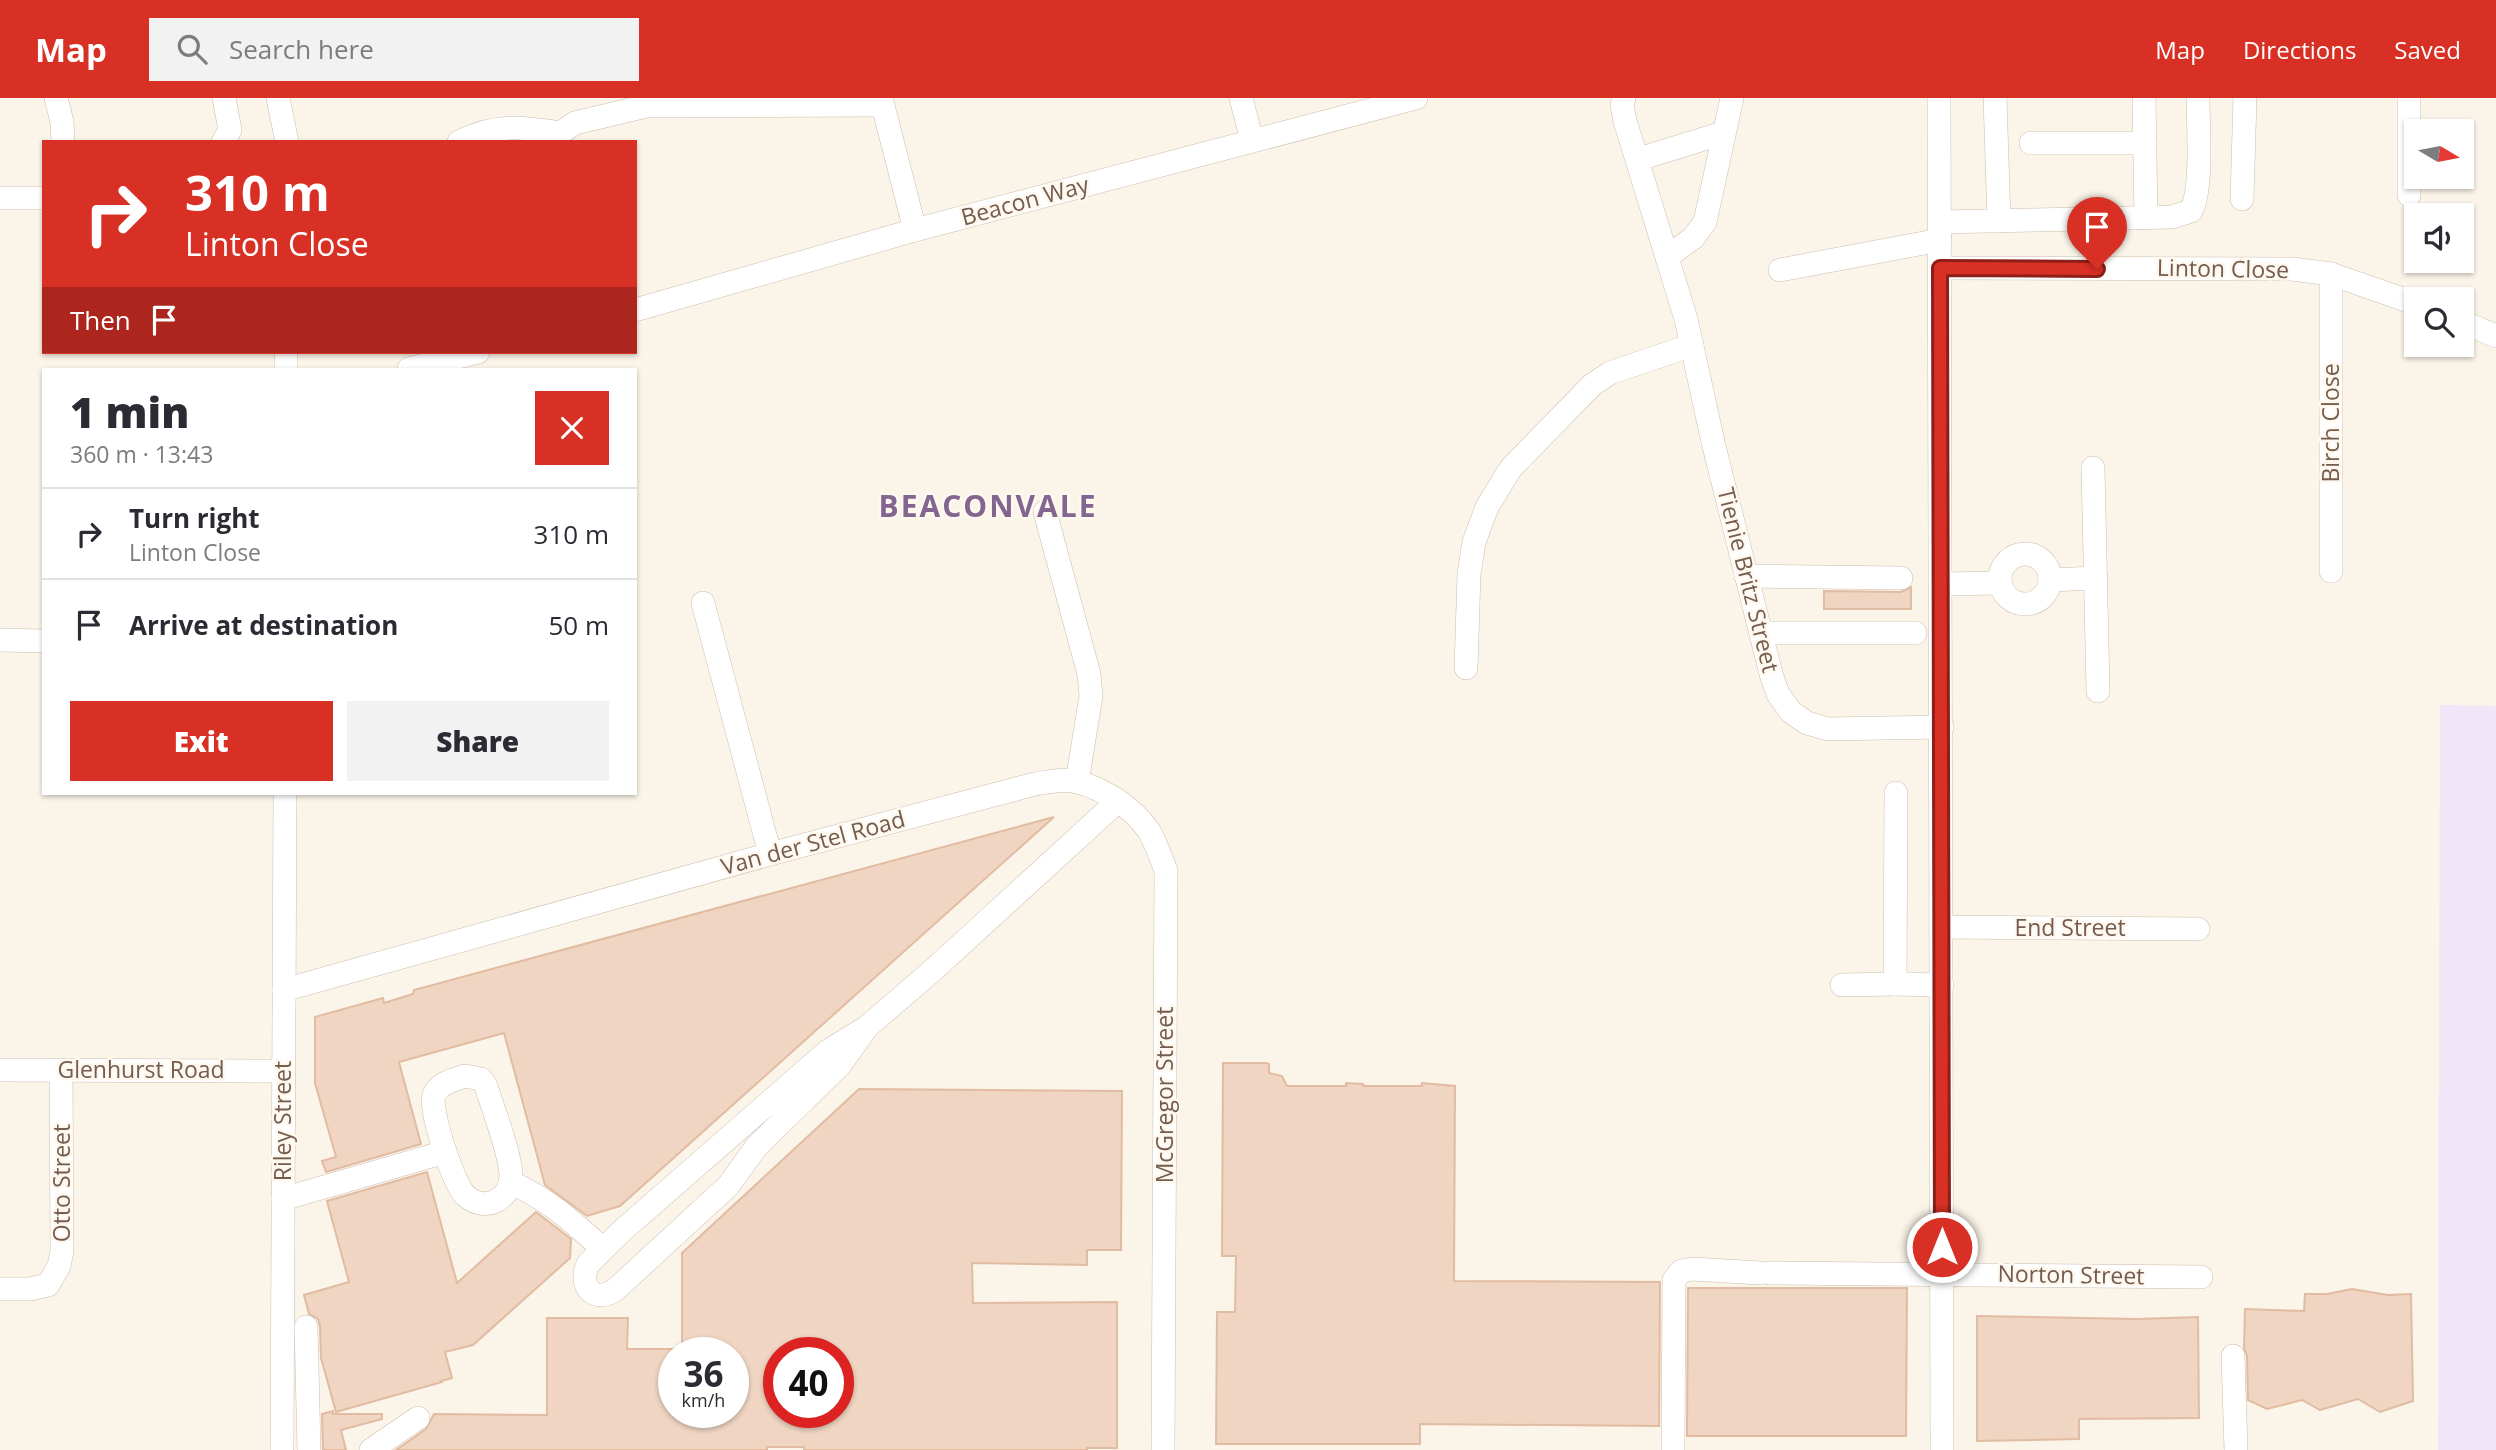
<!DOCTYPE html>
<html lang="en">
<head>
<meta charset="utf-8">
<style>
  :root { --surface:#fff; --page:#f2f2f3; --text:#2b2b33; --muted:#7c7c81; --line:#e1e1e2; --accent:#d93025 }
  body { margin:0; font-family:"Open Sans",sans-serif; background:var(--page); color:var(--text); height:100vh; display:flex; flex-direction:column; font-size:26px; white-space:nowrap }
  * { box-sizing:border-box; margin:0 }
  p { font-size:23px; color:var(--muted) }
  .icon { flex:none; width:38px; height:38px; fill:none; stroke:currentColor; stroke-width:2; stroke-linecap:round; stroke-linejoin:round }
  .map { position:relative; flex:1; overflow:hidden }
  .drawer { position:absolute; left:42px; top:270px; width:595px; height:427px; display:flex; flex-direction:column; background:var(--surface); border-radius:0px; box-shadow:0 2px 5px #0004 }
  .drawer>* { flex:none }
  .guide { position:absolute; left:42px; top:42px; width:595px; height:214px; border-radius:0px; box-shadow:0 2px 5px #0004; background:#d93025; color:#fff; overflow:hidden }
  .needle { width:46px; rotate:100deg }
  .tools { position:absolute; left:2404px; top:21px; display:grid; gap:14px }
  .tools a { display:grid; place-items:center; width:70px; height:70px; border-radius:0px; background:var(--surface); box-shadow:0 2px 5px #0004; font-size:35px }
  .speed { position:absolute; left:658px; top:1239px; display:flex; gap:14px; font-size:35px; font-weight:700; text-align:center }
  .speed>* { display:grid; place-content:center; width:91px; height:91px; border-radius:50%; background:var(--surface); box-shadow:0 2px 5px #0004; line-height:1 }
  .speed small { font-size:18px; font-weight:400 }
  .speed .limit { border:10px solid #d22; background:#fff; color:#111 }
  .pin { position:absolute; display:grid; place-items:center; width:60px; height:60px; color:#fff; margin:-72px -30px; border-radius:50% 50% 50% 0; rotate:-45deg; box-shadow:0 0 7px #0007 }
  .pin .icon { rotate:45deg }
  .me { position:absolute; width:77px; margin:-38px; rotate:0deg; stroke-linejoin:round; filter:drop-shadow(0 0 5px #0008) }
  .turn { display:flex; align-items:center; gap:24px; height:147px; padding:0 28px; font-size:32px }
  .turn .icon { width:91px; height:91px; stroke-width:2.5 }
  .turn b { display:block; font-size:49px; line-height:60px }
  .then { display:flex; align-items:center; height:66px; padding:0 28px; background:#0003; gap:14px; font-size:26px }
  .round { display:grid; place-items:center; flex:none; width:74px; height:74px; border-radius:0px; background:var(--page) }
  .head { display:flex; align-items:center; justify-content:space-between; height:119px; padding:0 28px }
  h1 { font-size:42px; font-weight:800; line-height:52px }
  .button { display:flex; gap:14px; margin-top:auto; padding:14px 28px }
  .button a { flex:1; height:80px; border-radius:0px; background:var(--accent); color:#fff; font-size:28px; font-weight:800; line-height:80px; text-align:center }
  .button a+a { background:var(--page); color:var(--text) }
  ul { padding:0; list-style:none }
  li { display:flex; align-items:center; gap:21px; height:91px; padding:0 28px; border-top:2px solid var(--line) }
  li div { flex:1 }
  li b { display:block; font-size:26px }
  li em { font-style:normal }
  header { display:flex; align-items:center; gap:42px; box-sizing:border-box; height:98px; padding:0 35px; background:var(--accent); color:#fff }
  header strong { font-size:33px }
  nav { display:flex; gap:38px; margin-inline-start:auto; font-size:24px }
  .search { width:490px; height:63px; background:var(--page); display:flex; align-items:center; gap:18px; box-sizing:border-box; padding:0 24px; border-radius:0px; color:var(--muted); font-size:26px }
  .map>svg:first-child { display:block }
  .education { fill:#f1e5f8 }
  .building { fill:#efd5c2; stroke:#e1bca3; stroke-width:2; fill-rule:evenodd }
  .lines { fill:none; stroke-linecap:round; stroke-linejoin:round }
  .minor-casing { stroke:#cdbdaf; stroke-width:24 }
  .minor { stroke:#fff; stroke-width:23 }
  .route-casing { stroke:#8d1f18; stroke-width:18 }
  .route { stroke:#d93025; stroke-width:12 }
  .labels { text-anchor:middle; stroke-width:5; stroke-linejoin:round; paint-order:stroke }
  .street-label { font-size:23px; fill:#745c4e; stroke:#fef8ef }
  .district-label { font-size:30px; font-weight:bold; letter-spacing:2px; fill:#836690; stroke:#fef8ef }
</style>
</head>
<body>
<header>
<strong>Map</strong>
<div class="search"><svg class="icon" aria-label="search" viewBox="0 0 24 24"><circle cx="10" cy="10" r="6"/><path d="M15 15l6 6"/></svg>Search here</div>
<nav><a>Map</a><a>Directions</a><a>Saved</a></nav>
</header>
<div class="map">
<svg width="2496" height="1352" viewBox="0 0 2496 1352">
  <rect width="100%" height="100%" fill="#fbf4e8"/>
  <path class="education" d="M 2440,607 L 2496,608 L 2496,1352 L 2438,1352 Z"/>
  <g class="building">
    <path d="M 1911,489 L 1911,511 L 1824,511 L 1824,493 L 1901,494 Z"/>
    <path d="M 1054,719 L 620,1108 L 587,1118 L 545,1087 L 504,935 L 399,964 L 421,1046 L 326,1074 L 322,1063 L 336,1059 L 315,985 L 315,919 L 383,900 L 384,905 L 413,896 L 414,892 Z"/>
    <path d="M 1223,965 L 1266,965 L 1269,966 L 1269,975 L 1282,978 L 1287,988 L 1346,988 L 1346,985 L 1363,986 L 1363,988 L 1422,988 L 1422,985 L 1455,988 L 1454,1183 L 1660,1184 L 1659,1328 L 1420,1326 L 1420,1346 L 1216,1346 L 1217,1214 L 1235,1214 L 1236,1158 L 1222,1158 Z"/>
    <path d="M 859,991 L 1122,993 L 1121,1152 L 1087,1152 L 1087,1167 L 972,1165 L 973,1205 L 1117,1204 L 1117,1350 L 1087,1350 L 1087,1352 L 804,1352 L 804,1349 L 767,1349 L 767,1352 L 396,1352 L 426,1331 L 434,1316 L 547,1317 L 547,1220 L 628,1220 L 627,1251 L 674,1251 L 674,1314 L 733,1314 L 733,1255 L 682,1255 L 682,1155 ZM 779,1255 L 838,1255 L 838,1314 L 779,1314 Z"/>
    <path d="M 427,1074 L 457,1185 L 536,1114 L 571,1141 L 570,1160 L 473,1247 L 445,1254 L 452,1280 L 441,1283 L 442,1284 L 336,1314 L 321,1260 L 320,1228 L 318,1221 L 309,1216 L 304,1197 L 349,1184 L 327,1103 Z"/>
    <path d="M 1688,1190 L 1907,1190 L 1906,1338 L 1687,1338 Z"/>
    <path d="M 2352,1191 L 2388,1197 L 2411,1196 L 2413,1303 L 2380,1314 L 2358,1301 L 2320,1312 L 2302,1302 L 2267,1311 L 2248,1302 L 2247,1258 L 2244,1250 L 2245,1211 L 2304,1213 L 2305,1196 L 2327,1196 Z"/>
    <path d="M 1977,1218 L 2137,1221 L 2198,1219 L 2199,1320 L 2079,1321 L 2079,1341 L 1977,1343 Z"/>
    <path d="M 333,1313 L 333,1316 L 382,1316 L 382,1321 L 341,1332 L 346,1352 L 323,1352 L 322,1316 Z"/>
  </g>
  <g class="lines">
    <defs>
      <g id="minor">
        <path d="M 56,0 L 62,24 L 63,44"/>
        <path d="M 278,0 L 287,44"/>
        <path d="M 881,0 L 915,132"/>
        <path d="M 1241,0 L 1252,43"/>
        <path d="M 1624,0 L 1622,7 L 1625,23 L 1686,221 L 1713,344 L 1771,576 L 1778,596 L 1791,614 L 1807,625 L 1828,631 L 1942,629"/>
        <path d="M 1939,0 L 1942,1352"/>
        <path d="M 1995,0 L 1999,123"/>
        <path d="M 2144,0 L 2146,120"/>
        <path d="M 223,44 L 230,32 L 224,0"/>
        <path d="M 459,44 C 496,25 521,29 560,35"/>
        <path d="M 557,44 L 560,35 L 575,25 L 646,8 L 882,7"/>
        <path d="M 2031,45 L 2145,45"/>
        <path d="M 1639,61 L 1723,35"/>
        <path d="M 2409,97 L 2409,0"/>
        <path d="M 0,100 L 44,100"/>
        <path d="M 2242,101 L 2245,0"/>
        <path d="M 1940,124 L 2172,119 L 2191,113 C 2203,91 2198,28 2198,0"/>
        <path d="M 1667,159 L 1693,140 L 1705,124 L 1732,0"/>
        <path d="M 1940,170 L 2292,171 L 2331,176 L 2417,206"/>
        <path d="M 1780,172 L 1940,142"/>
        <path d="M 635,212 L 915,132 L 1416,0"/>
        <path d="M 2462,224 L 2496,238"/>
        <path d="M 286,271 L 286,254"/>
        <path d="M 409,271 L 478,254"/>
        <path d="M 2093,370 L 2098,593"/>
        <path d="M 1045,414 L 1089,576 L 1091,598 L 1077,684"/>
        <circle cx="2025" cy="481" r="25"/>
        <path d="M 2331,473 L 2331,176"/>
        <path d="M 1746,478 L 1901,480"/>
        <path d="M 2050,482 L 2096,480"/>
        <path d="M 1941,486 L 2000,485"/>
        <path d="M 703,505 L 770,756"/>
        <path d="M 1761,535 L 1915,535"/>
        <path d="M 0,542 L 44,543"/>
        <path d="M 1466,570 L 1469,476 L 1474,444 L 1487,409 L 1511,370 L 1592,287 L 1610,275 L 1692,247"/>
        <path d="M 1896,695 L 1895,886 L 1942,887"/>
        <path d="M 1942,829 L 2198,831"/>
        <path d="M 1842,887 L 1895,886"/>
        <path d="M 284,892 L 770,756 L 1035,686 C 1049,684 1064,680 1078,684 C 1106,692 1133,710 1149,733 C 1156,745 1161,760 1166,773 L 1163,1352"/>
        <path d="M 867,929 L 840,967 L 757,1048 L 728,1088 L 615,1192 C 593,1206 578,1187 588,1166 L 624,1131 L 828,953 L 867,929 L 932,873 L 1118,703"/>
        <path d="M 0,972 L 283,973"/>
        <path d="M 465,978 L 481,981 L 486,988 C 493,1011 510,1054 511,1077 C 512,1101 485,1115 466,1098 C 454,1088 429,1012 434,997 C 438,985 454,982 465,978 Z"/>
        <path d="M 510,1084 C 548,1101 573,1124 603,1151"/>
        <path d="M 283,1101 L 445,1054"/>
        <path d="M 1770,1175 L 2201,1179"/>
        <path d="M 0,1191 L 30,1191 L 48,1187 L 59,1168 L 62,1153 L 61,972"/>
        <path d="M 306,1229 L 309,1352"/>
        <path d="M 2233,1258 L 2236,1352"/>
        <path d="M 282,1352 L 285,695"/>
        <path d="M 371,1352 L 418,1320"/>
        <path d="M 1673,1352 L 1674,1182 L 1681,1173 L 1692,1171 L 1760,1175"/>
      </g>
    </defs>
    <use href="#minor" class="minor-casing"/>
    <use href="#minor" class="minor"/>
  </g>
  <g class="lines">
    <defs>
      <path id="route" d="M 1942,1149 L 1940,170 L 2097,171"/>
    </defs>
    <use href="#route" class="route-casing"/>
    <use href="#route" class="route"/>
  </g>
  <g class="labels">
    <g class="street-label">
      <text transform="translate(1025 103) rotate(-15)" y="8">Beacon Way</text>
      <text transform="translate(2223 171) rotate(1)" y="8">Linton Close</text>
      <text transform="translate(2331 325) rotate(-90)" y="8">Birch Close</text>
      <text transform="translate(1748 482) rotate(76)" y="8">Tienie Britz Street</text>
      <text transform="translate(813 745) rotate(-15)" y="8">Van der Stel Road</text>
      <text x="2070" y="838">End Street</text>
      <text x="141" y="980">Glenhurst Road</text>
      <text transform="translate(1165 997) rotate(-90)" y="8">McGregor Street</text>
      <text transform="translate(283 1023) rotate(-90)" y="8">Riley Street</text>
      <text transform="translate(62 1085) rotate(-90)" y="8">Otto Street</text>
      <text transform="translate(2071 1177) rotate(1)" y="8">Norton Street</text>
    </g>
    <g class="district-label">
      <text x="988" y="419">BEACONVALE</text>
    </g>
  </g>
</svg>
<div class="tools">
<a><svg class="needle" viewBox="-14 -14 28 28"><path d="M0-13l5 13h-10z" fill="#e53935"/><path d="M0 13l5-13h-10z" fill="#7c7c81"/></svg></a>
<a><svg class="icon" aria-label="sound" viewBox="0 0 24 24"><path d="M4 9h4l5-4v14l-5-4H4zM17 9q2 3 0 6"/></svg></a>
<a><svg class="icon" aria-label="search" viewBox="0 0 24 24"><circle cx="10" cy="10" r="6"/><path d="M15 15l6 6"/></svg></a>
</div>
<div class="speed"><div>36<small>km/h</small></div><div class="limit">40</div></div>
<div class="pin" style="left:2097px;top:171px;background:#d93025"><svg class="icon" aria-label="arrive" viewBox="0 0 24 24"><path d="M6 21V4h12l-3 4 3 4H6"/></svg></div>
<svg class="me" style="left:1942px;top:1149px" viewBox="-20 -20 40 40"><circle r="17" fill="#d93025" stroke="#fff" stroke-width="3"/><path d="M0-11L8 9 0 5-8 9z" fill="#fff"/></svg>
<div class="guide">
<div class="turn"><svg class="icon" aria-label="right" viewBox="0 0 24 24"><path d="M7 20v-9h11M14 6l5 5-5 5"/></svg><div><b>310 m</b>Linton Close</div></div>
<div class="then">Then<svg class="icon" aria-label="arrive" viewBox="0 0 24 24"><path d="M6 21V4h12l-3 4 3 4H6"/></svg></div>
</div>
<section class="drawer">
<div class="head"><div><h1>1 min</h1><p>360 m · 13:43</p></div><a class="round" style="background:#d93025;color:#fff"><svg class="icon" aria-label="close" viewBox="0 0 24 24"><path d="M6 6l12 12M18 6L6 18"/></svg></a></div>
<ul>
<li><svg class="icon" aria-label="right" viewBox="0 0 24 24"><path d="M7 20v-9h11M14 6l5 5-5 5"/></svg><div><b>Turn right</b><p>Linton Close</p></div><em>310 m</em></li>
<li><svg class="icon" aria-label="arrive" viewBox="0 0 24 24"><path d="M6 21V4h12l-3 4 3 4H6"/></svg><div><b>Arrive at destination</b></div><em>50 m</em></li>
</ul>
<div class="button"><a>Exit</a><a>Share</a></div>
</section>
</div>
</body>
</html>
